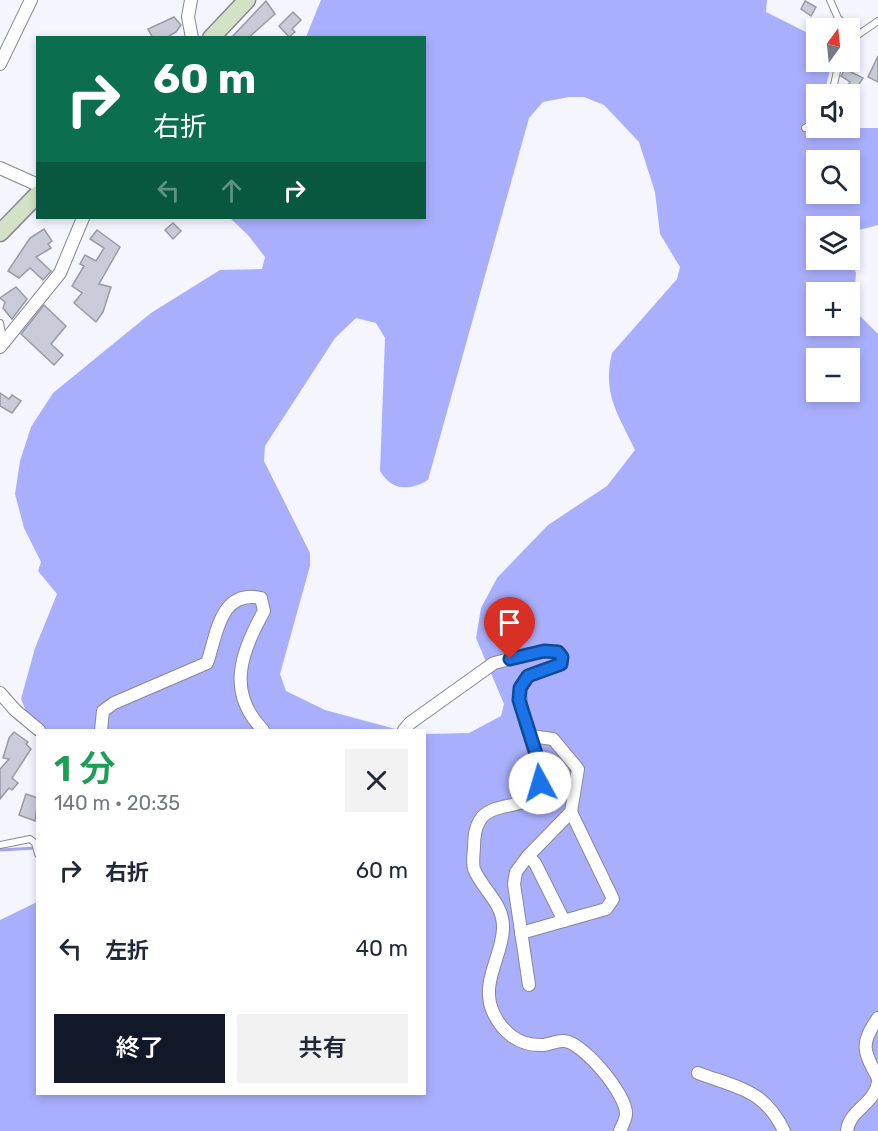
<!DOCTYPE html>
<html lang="ja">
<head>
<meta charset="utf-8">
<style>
  :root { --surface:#fff; --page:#f2f2f3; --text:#1f2937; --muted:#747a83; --accent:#111827 }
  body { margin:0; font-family:Rubik,"Noto Sans JP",sans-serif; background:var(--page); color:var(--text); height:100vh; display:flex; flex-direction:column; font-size:22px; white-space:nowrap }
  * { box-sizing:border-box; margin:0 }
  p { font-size:20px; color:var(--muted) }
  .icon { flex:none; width:33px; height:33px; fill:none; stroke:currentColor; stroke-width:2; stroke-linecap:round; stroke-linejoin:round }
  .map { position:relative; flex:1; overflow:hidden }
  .details { position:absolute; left:36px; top:729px; width:390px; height:366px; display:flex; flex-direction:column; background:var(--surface); border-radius:0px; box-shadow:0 3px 9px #0003 }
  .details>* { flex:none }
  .hud { position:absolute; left:36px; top:36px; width:390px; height:183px; border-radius:0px; box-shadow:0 3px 9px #0003; background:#0b6e4f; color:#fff; overflow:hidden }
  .needle { width:39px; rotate:15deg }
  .controls { position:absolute; left:806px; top:18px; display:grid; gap:12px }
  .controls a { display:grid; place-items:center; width:54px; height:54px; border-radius:0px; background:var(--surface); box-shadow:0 3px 9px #0003; font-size:30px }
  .pin { position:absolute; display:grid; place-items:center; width:51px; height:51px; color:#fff; margin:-62px -26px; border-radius:50% 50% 50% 0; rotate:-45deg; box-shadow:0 0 6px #0007 }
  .pin .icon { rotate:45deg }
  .me { position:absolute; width:66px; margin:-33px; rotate:354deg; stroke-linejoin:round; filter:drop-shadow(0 0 4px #0008) }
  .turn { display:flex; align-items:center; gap:21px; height:126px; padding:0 18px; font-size:27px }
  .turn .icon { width:78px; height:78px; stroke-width:2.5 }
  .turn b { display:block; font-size:42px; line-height:51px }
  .lanes { display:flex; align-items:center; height:57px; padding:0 18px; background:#0003; justify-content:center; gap:30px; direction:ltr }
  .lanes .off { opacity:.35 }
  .round { display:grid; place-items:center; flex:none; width:63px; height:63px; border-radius:0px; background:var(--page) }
  .head { display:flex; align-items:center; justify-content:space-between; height:102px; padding:0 18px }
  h1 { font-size:36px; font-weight:600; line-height:45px; color:#1e9e55 }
  .action { display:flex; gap:12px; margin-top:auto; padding:12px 18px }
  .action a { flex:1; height:69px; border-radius:0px; background:var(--accent); color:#fff; font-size:24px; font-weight:600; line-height:69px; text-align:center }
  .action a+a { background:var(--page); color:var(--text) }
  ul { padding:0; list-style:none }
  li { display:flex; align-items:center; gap:18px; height:78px; padding:0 18px }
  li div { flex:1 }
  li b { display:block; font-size:22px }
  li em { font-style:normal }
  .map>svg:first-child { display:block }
  .forest { fill:#aaaffd; fill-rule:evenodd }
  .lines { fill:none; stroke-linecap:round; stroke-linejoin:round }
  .stream { stroke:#a2a6f4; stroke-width:3 }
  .building { fill:#c9cbd8; stroke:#999aa7; stroke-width:1.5 }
  .lane-casing { stroke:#878895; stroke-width:8 }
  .street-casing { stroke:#878895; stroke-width:14 }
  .secondary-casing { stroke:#878895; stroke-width:19 }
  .lane { stroke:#fff; stroke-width:6 }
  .street { stroke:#fff; stroke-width:12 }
  .secondary { stroke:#d5e1c4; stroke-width:16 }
  .route-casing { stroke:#114b97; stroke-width:15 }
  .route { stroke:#1a73e8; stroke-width:10 }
</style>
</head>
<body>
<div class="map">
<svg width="878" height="1131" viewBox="0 0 878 1131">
  <rect width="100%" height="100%" fill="#f4f5fe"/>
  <path class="forest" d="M 321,0 L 767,0 L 766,12 L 808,33 L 816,31 L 816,62 L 832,62 L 824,94 L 816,94 L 816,128 L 878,128 L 878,225 L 859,230 L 849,245 L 849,226 L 816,226 L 816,260 L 849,260 L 849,257 L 856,273 L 854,297 L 859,315 L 878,334 L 878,1131 L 0,1131 L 0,920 L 37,902 L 38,1094 L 424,1094 L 425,734 L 469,733 L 501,716 L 504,704 L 476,638 L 481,608 L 497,578 L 548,525 L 607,486 L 635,450 C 618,414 602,394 612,353 L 677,279 L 680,267 L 660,234 L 655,192 L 639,142 L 604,105 L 584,97 L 569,97 L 543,102 L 529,118 L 428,480 C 409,491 392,491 380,471 L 385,338 L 376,323 L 356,318 L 335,338 L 265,446 L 264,461 L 310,553 L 310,566 L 280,674 L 286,691 L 325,710 L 399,730 L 38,730 L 37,738 L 21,699 L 35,648 L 57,594 L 38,571 L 41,562 L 24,528 L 15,494 L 20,461 L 31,427 L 53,393 L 151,313 L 220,270 L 262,269 L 265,257 L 248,235 L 230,218 L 424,218 L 424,38 L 306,37 ZM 816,160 L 849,160 L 849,194 L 816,194 ZM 816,292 L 849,292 L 849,326 L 816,326 ZM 816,358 L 849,358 L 849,392 L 816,392 Z"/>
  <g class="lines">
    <path class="stream" d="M 0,850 L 36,848"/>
  </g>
  <g class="building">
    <path d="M 266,1 L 275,14 L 248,38 L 231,38 Z"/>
    <path d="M 805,1 L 816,7 L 811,16 L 801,9 Z"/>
    <path d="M 293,12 L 301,20 L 292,29 L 295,32 L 289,37 L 279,26 Z"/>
    <path d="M 174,17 L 181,25 L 176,32 L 166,38 L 153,38 L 148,29 Z"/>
    <path d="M 878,56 L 878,82 L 868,77 Z"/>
    <path d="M 845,69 L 863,78 L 853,94 L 842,94 L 850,82 L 841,76 Z"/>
    <path d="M 173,223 L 181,231 L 173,239 L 165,230 Z"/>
    <path d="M 44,229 L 52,241 L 48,244 L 51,248 L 36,257 L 51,271 L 43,280 L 30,268 L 19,278 L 8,271 L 30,238 Z"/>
    <path d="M 97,230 L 120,247 L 99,284 L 111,287 L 103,312 L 96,322 L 74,303 L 82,293 L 72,286 L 84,266 L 80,264 L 85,255 L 96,261 L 104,248 L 90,239 Z"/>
    <path d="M 16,287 L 27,299 L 12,319 L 3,308 L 5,302 L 0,298 Z"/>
    <path d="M 44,305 L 66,326 L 51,344 L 63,355 L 54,365 L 21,334 Z"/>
    <path d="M 0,393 L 9,399 L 12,395 L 21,401 L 12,413 L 0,406 Z"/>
    <path d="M 14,732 L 28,742 L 26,744 L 31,749 L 12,778 L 18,783 L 12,790 L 9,788 L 0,799 L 0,769 L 9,759 L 3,758 L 9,738 Z"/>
    <path d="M 26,794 L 38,798 L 35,821 L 19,815 Z"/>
  </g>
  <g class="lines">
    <defs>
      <g id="lane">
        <path d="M 830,0 L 838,18 L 847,28"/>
        <path d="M 849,41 L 878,21"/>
        <path d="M 832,94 L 839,62"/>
        <path d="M 805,128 L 816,122"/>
        <path d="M 0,323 L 4,343"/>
        <path d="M 0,845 L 30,839 L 35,843 L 38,854"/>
      </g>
      <g id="street">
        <path d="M 191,0 L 188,17 L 192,38"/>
        <path d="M 0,64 L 31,0"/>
        <path d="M 0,168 L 38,185"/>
        <path d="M 0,347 L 60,273 L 83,218"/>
        <path d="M 0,693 L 15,710 L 39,730"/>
        <path d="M 101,730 L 103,711 L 114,703 L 207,663 C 217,636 219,589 261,598 L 264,611 C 241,652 226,692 263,730"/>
        <path d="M 404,730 L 410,723 L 494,663 L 544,651 L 558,652 L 562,657 L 561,664 C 552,668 534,671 527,677 C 506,696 542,753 540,781 C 536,814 494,798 480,820 C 475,828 474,837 474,846 C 474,853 472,862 474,869 C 483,891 504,903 503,929 C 502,957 480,983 493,1012 C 502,1032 519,1046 542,1045 C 549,1045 557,1040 564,1041 C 583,1042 627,1095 626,1114 C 626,1119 622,1126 620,1131"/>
        <path d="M 528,856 L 535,863 L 564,921"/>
        <path d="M 521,933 L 606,909 L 613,899 L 571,812"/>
        <path d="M 529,985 L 514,884 L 516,872 L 528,856 L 571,812 L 578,769 L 553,739 L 531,736"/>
        <path d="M 878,1018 C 860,1044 863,1051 878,1078"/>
        <path d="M 698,1073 C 738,1088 764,1089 784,1131"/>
        <path d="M 847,1131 C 849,1110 875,1104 878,1082"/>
      </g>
      <g id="secondary">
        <path d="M 211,38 L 247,0"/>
        <path d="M 0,233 L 38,194"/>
      </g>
    </defs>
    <use href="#lane" class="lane-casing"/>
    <use href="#street" class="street-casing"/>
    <use href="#secondary" class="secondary-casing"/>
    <use href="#lane" class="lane"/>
    <use href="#street" class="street"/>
    <use href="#secondary" class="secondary"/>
  </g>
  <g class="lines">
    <defs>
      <path id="route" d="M 510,659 L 544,651 L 558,652 L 562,657 L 561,664 L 528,676 L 520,688 L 519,700 L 537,757 L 540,783"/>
    </defs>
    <use href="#route" class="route-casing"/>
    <use href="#route" class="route"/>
  </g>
</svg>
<div class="controls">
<a><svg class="needle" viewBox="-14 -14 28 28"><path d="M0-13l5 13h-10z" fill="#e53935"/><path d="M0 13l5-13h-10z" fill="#747a83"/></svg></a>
<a><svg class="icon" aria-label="sound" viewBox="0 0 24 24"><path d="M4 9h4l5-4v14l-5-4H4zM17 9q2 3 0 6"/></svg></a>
<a><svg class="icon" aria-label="search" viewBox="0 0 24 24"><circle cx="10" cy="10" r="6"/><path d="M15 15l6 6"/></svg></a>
<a><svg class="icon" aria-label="layers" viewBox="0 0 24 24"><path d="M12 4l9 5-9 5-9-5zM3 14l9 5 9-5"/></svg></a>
<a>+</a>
<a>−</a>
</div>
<div class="pin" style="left:510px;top:659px;background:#d93025"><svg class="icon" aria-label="arrive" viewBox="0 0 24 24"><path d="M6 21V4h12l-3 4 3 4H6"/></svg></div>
<svg class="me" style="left:540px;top:783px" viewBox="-20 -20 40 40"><circle r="19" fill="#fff"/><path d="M0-13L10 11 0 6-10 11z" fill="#1a73e8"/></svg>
<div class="hud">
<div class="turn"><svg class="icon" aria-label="right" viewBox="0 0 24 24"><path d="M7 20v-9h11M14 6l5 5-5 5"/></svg><div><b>60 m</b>右折</div></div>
<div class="lanes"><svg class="icon off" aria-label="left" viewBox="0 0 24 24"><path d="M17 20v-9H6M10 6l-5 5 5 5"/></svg><svg class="icon off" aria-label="ahead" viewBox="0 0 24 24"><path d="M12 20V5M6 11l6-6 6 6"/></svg><svg class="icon" aria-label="right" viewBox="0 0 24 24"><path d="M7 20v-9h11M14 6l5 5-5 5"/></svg></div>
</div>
<section class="details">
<div class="head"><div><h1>1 分</h1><p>140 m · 20:35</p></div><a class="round"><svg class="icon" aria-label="close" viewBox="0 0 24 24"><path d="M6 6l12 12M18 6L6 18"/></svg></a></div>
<ul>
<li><svg class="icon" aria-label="right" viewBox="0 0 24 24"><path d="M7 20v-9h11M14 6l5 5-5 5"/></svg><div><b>右折</b></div><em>60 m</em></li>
<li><svg class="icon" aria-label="left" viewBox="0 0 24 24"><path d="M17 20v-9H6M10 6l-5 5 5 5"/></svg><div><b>左折</b></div><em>40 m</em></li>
</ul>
<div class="action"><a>終了</a><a>共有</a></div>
</section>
</div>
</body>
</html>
